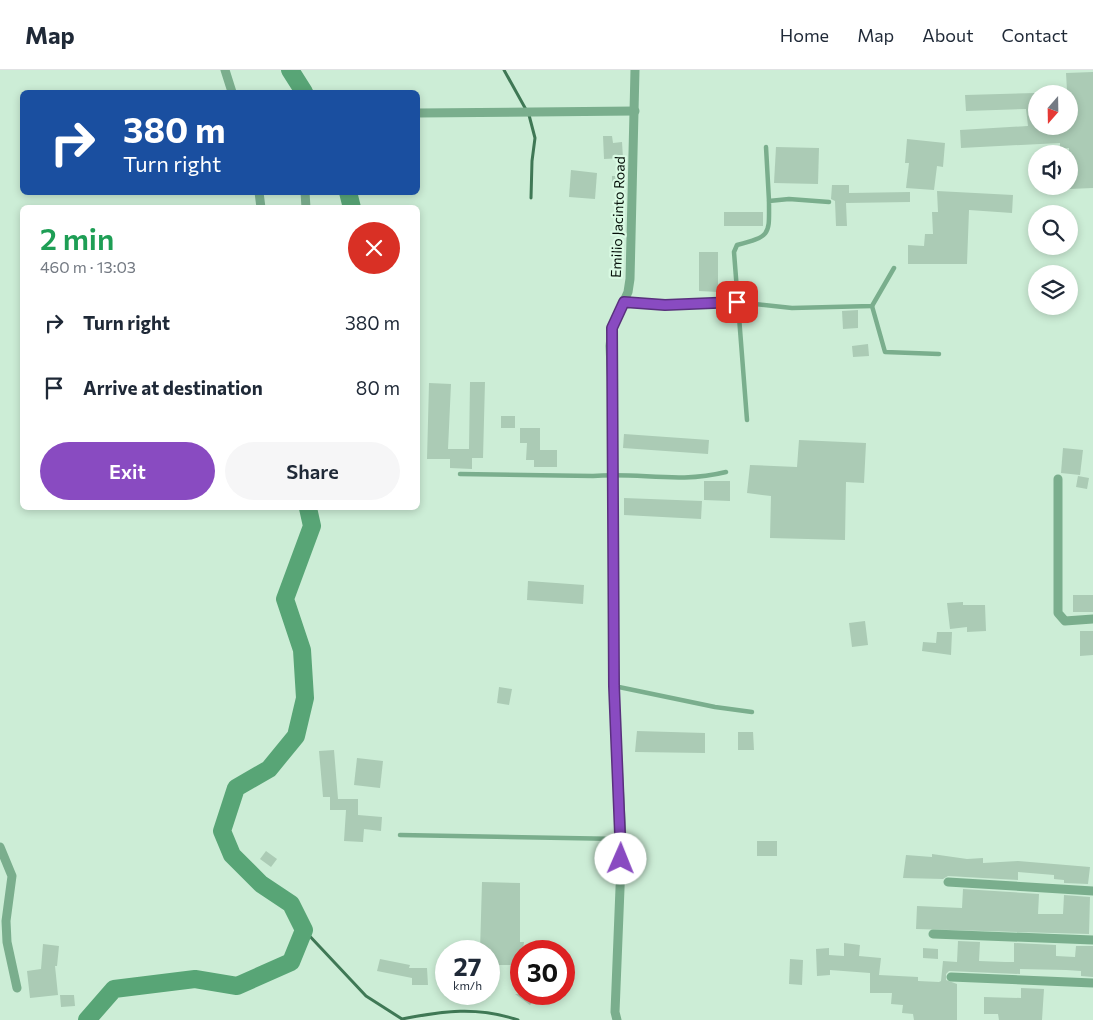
<!DOCTYPE html>
<html lang="en">
<head>
<meta charset="utf-8">
<style>
  :root { --surface:#fff; --page:#f6f6f7; --text:#1f2937; --muted:#747a83; --line:#e0e1e3; --accent:#894bc1 }
  body { margin:0; font-family:Commissioner,sans-serif; background:var(--page); color:var(--text); height:100vh; display:flex; flex-direction:column; font-size:19px; white-space:nowrap }
  * { box-sizing:border-box; margin:0 }
  p { font-size:16px; color:var(--muted) }
  .icon { flex:none; width:28px; height:28px; fill:none; stroke:currentColor; stroke-width:2; stroke-linecap:round; stroke-linejoin:round }
  .map { position:relative; flex:1; overflow:hidden }
  .sheet { position:absolute; left:20px; top:135px; width:400px; height:305px; display:flex; flex-direction:column; background:var(--surface); border-radius:8px; box-shadow:0 2px 8px #0003 }
  .sheet>* { flex:none }
  .top-card { position:absolute; left:20px; top:20px; width:400px; height:105px; border-radius:8px; box-shadow:0 2px 8px #0003; background:#1a4fa0; color:#fff; overflow:hidden }
  .needle { width:32px; rotate:200deg }
  .controls { position:absolute; left:1028px; top:15px; display:grid; gap:10px }
  .controls a { display:grid; place-items:center; width:50px; height:50px; border-radius:50%; background:var(--surface); box-shadow:0 2px 8px #0003; font-size:25px }
  .speed { position:absolute; left:435px; top:870px; display:flex; gap:10px; font-size:25px; font-weight:700; text-align:center }
  .speed>* { display:grid; place-content:center; width:65px; height:65px; border-radius:50%; background:var(--surface); box-shadow:0 2px 8px #0003; line-height:1 }
  .speed small { font-size:12px; font-weight:400 }
  .speed .limit { border:8px solid #d22; background:#fff; color:#111 }
  .pin { position:absolute; display:grid; place-items:center; width:42px; height:42px; color:#fff; margin:-21px; border-radius:10px; box-shadow:0 2px 8px #0006 }
  .me { position:absolute; width:55px; margin:-28px; rotate:1deg; stroke-linejoin:round; filter:drop-shadow(0 0 4px #0008) }
  .turn { display:flex; align-items:center; gap:18px; height:105px; padding:0 20px; font-size:22px }
  .turn .icon { width:65px; height:65px; stroke-width:2.5 }
  .turn b { display:block; font-size:35px; line-height:42px }
  .round { display:grid; place-items:center; flex:none; width:52px; height:52px; border-radius:26px; background:var(--page) }
  .overview { display:flex; align-items:center; justify-content:space-between; height:85px; padding:0 20px }
  h1 { font-size:30px; font-weight:600; line-height:38px; color:#1e9e55 }
  .button { display:flex; gap:10px; margin-top:auto; padding:10px 20px }
  .button a { flex:1; height:58px; border-radius:30px; background:var(--accent); color:#fff; font-size:20px; font-weight:600; line-height:58px; text-align:center }
  .button a+a { background:var(--page); color:var(--text) }
  ul { padding:0; list-style:none }
  li { display:flex; align-items:center; gap:15px; height:65px; padding:0 20px }
  li div { flex:1 }
  li b { display:block; font-size:19px }
  li em { font-style:normal }
  header { display:flex; align-items:center; gap:30px; box-sizing:border-box; height:70px; padding:0 25px; background:var(--surface); border-bottom:1px solid var(--line) }
  header strong { font-size:24px }
  nav { display:flex; gap:28px; margin-inline-start:auto; font-size:18px }
  .map>svg:first-child { display:block }
  .lines { fill:none; stroke-linecap:round; stroke-linejoin:round }
  .stream { stroke:#3f7855; stroke-width:3 }
  .river { stroke:#58a576; stroke-width:18 }
  .building { fill:#abcbb5 }
  .lane { stroke:#7aae8d; stroke-width:4.5 }
  .street { stroke:#7aae8d; stroke-width:9 }
  .route-casing { stroke:#59317d; stroke-width:12 }
  .route { stroke:#894bc1; stroke-width:9 }
  .labels { text-anchor:middle; stroke-width:4.5; stroke-linejoin:round; paint-order:stroke }
  .street-label { font-size:14px; fill:#040f08; stroke:#d9fae3 }
</style>
</head>
<body>
<header>
<strong>Map</strong>
<nav><a>Home</a><a>Map</a><a>About</a><a>Contact</a></nav>
</header>
<div class="map">
<svg width="1093" height="950" viewBox="0 0 1093 950">
  <rect width="100%" height="100%" fill="#ccedd6"/>
  <g class="lines">
    <g class="stream">
      <path d="M 504,0 L 529,45 L 535,68 L 532,91 L 531,128"/>
      <path d="M 304,860 L 366,926 L 402,949 C 443,941 477,936 518,950"/>
    </g>
    <g class="river">
      <path d="M 290,0 L 304,22"/>
      <path d="M 348,122 L 352,138"/>
      <path d="M 87,950 L 114,919 L 195,909 L 237,916 L 291,892 L 304,860 L 291,834 L 261,814 L 232,785 L 222,761 L 236,718 L 269,699 L 296,666 L 305,628 L 302,580 L 285,529 L 312,456 L 308,438"/>
    </g>
  </g>
  <g class="building">
    <path d="M 1093,2 L 1093,118 L 1069,119 L 1069,78 L 1060,79 L 1060,73 L 961,78 L 960,60 L 1028,56 L 1026,39 L 966,41 L 965,25 L 1036,23 L 1036,56 L 1069,56 L 1066,3 Z"/>
    <path d="M 603,66 L 612,66 L 613,73 L 622,72 L 623,88 L 604,89 Z"/>
    <path d="M 907,69 L 945,73 L 943,97 L 937,96 L 934,120 L 906,118 L 909,93 L 905,93 Z"/>
    <path d="M 776,77 L 819,78 L 818,114 L 774,113 Z"/>
    <path d="M 571,100 L 597,103 L 595,129 L 569,127 Z"/>
    <path d="M 612,106 L 624,106 L 624,117 L 612,116 Z"/>
    <path d="M 832,115 L 849,115 L 849,123 L 910,122 L 910,132 L 846,133 L 847,156 L 836,156 L 835,131 L 831,129 Z"/>
    <path d="M 937,121 L 1013,125 L 1012,143 L 969,140 L 967,194 L 908,194 L 908,175 L 924,176 L 925,164 L 933,164 L 932,142 L 938,142 Z"/>
    <rect x="724" y="142" width="39" height="14"/>
    <path d="M 699,182 L 718,182 L 718,222 L 699,221 Z"/>
    <path d="M 858,240 L 858,258 L 843,259 L 842,241 Z"/>
    <path d="M 868,274 L 869,286 L 853,287 L 852,276 Z"/>
    <path d="M 470,312 L 485,312 L 483,388 L 472,388 L 472,399 L 450,398 L 450,389 L 427,389 L 429,313 L 451,314 L 448,379 L 469,379 Z"/>
    <rect x="501" y="346" width="14" height="12"/>
    <path d="M 520,358 L 540,358 L 540,380 L 557,380 L 557,397 L 534,397 L 534,390 L 526,390 L 527,373 L 520,373 Z"/>
    <path d="M 624,364 L 709,370 L 708,384 L 623,378 Z"/>
    <path d="M 799,370 L 866,373 L 864,413 L 846,412 L 845,470 L 770,468 L 771,426 L 747,423 L 750,395 L 797,397 Z"/>
    <path d="M 1063,378 L 1083,380 L 1080,405 L 1061,403 Z"/>
    <path d="M 1078,406 L 1089,408 L 1087,419 L 1076,417 Z"/>
    <path d="M 704,411 L 730,411 L 730,431 L 704,430 Z"/>
    <path d="M 624,428 L 702,431 L 701,449 L 624,445 Z"/>
    <path d="M 528,511 L 584,515 L 583,534 L 527,530 Z"/>
    <rect x="1073" y="525" width="20" height="17"/>
    <path d="M 963,532 L 963,535 L 985,535 L 986,561 L 967,562 L 967,557 L 950,559 L 947,533 Z"/>
    <path d="M 865,551 L 868,575 L 852,577 L 849,553 Z"/>
    <path d="M 1080,561 L 1093,561 L 1093,585 L 1080,586 Z"/>
    <path d="M 937,562 L 952,562 L 951,585 L 922,581 L 923,572 L 936,573 Z"/>
    <path d="M 499,617 L 512,619 L 509,635 L 497,633 Z"/>
    <path d="M 637,661 L 705,663 L 705,683 L 635,682 Z"/>
    <path d="M 738,662 L 753,662 L 754,680 L 738,680 Z"/>
    <path d="M 334,680 L 338,729 L 358,729 L 358,745 L 382,747 L 381,761 L 364,759 L 363,772 L 344,771 L 346,740 L 330,740 L 330,727 L 323,727 L 319,681 Z"/>
    <path d="M 357,688 L 383,691 L 380,718 L 354,715 Z"/>
    <rect x="757" y="771" width="20" height="15"/>
    <path d="M 266,781 L 277,789 L 271,797 L 260,789 Z"/>
    <path d="M 932,784 L 967,789 L 983,788 L 983,793 L 1018,791 L 1090,797 L 1088,814 L 1064,813 L 1064,810 L 1054,809 L 1054,805 L 1018,802 L 1018,810 L 948,806 L 943,809 L 903,808 L 906,785 L 932,787 Z"/>
    <path d="M 482,812 L 520,813 L 520,872 L 524,872 L 521,895 L 489,895 L 489,881 L 480,881 Z"/>
    <path d="M 963,819 L 1039,824 L 1038,844 L 1063,844 L 1064,825 L 1090,827 L 1089,864 L 916,859 L 917,836 L 962,838 Z"/>
    <path d="M 958,871 L 980,872 L 979,891 L 1005,892 L 1014,892 L 1014,873 L 1056,875 L 1056,886 L 1075,887 L 1076,876 L 1093,876 L 1093,907 L 1081,906 L 1081,901 L 1066,900 L 1020,899 L 1020,904 L 949,901 L 946,904 L 946,910 L 957,914 L 957,950 L 914,950 L 913,944 L 902,943 L 903,935 L 891,934 L 892,923 L 870,923 L 870,903 L 830,900 L 830,905 L 817,906 L 816,879 L 829,878 L 829,885 L 844,886 L 844,873 L 860,875 L 859,886 L 881,888 L 879,905 L 918,907 L 918,911 L 939,912 L 941,911 L 943,891 L 957,892 Z"/>
    <path d="M 43,874 L 59,876 L 57,896 L 55,896 L 58,925 L 30,928 L 27,901 L 41,899 Z"/>
    <path d="M 923,878 L 938,879 L 938,889 L 923,888 Z"/>
    <path d="M 380,889 L 410,895 L 409,898 L 427,898 L 428,915 L 412,915 L 412,908 L 377,901 Z"/>
    <path d="M 790,889 L 803,890 L 802,915 L 789,914 Z"/>
    <path d="M 1021,918 L 1044,919 L 1042,950 L 999,950 L 998,944 L 984,944 L 984,927 L 1021,928 Z"/>
    <path d="M 515,924 L 539,924 L 530,935 Z"/>
    <path d="M 60,925 L 74,925 L 75,936 L 61,937 Z"/>
  </g>
  <g class="lines">
    <g class="lane">
      <path d="M 766,77 L 769,131"/>
      <path d="M 624,232 L 665,235 L 737,232 L 792,238 L 872,236 L 894,198"/>
      <path d="M 872,236 L 885,282 L 939,284"/>
      <path d="M 747,350 L 734,182 L 737,175 C 772,166 769,164 769,131 L 789,129 L 829,132"/>
      <path d="M 460,404 L 593,406 C 640,402 677,414 726,402"/>
      <path d="M 614,616 L 715,637 L 752,642"/>
      <path d="M 400,765 L 622,769"/>
    </g>
    <g class="street">
      <path d="M 225,0 L 232,22"/>
      <path d="M 418,43 L 635,41"/>
      <path d="M 259,122 L 261,138"/>
      <path d="M 305,122 L 306,138"/>
      <path d="M 1058,409 L 1058,543 L 1065,551 L 1093,549"/>
      <path d="M 0,777 L 12,806 L 6,851 L 7,872 L 17,918"/>
      <path d="M 948,812 L 1093,821"/>
      <path d="M 933,864 L 1093,870"/>
      <path d="M 951,907 L 1093,913"/>
      <path d="M 617,950 L 615,942 L 622,769 L 614,616 L 613,338 L 610,276 L 612,258 L 628,222 L 630,209 L 635,0"/>
    </g>
  </g>
  <g class="lines">
    <defs>
      <path id="route" d="M 621,789 L 614,616 L 612,258 L 624,232 L 665,235 L 737,232"/>
    </defs>
    <use href="#route" class="route-casing"/>
    <use href="#route" class="route"/>
  </g>
  <g class="labels">
    <g class="street-label">
      <text transform="translate(618 147) rotate(-88)" y="5">Emilio Jacinto Road</text>
    </g>
  </g>
</svg>
<div class="controls">
<a><svg class="needle" viewBox="-14 -14 28 28"><path d="M0-13l5 13h-10z" fill="#e53935"/><path d="M0 13l5-13h-10z" fill="#747a83"/></svg></a>
<a><svg class="icon" aria-label="sound" viewBox="0 0 24 24"><path d="M4 9h4l5-4v14l-5-4H4zM17 9q2 3 0 6"/></svg></a>
<a><svg class="icon" aria-label="search" viewBox="0 0 24 24"><circle cx="10" cy="10" r="6"/><path d="M15 15l6 6"/></svg></a>
<a><svg class="icon" aria-label="layers" viewBox="0 0 24 24"><path d="M12 4l9 5-9 5-9-5zM3 14l9 5 9-5"/></svg></a>
</div>
<div class="speed"><div>27<small>km/h</small></div><div class="limit">30</div></div>
<div class="pin" style="left:737px;top:232px;background:#d93025"><svg class="icon" aria-label="arrive" viewBox="0 0 24 24"><path d="M6 21V4h12l-3 4 3 4H6"/></svg></div>
<svg class="me" style="left:621px;top:789px" viewBox="-20 -20 40 40"><circle r="19" fill="#fff"/><path d="M0-13L10 11 0 6-10 11z" fill="#894bc1"/></svg>
<div class="top-card">
<div class="turn"><svg class="icon" aria-label="right" viewBox="0 0 24 24"><path d="M7 20v-9h11M14 6l5 5-5 5"/></svg><div><b>380 m</b>Turn right</div></div>
</div>
<section class="sheet">
<div class="overview"><div><h1>2 min</h1><p>460 m · 13:03</p></div><a class="round" style="background:#d93025;color:#fff"><svg class="icon" aria-label="close" viewBox="0 0 24 24"><path d="M6 6l12 12M18 6L6 18"/></svg></a></div>
<ul>
<li><svg class="icon" aria-label="right" viewBox="0 0 24 24"><path d="M7 20v-9h11M14 6l5 5-5 5"/></svg><div><b>Turn right</b></div><em>380 m</em></li>
<li><svg class="icon" aria-label="arrive" viewBox="0 0 24 24"><path d="M6 21V4h12l-3 4 3 4H6"/></svg><div><b>Arrive at destination</b></div><em>80 m</em></li>
</ul>
<div class="button"><a>Exit</a><a>Share</a></div>
</section>
</div>
</body>
</html>
